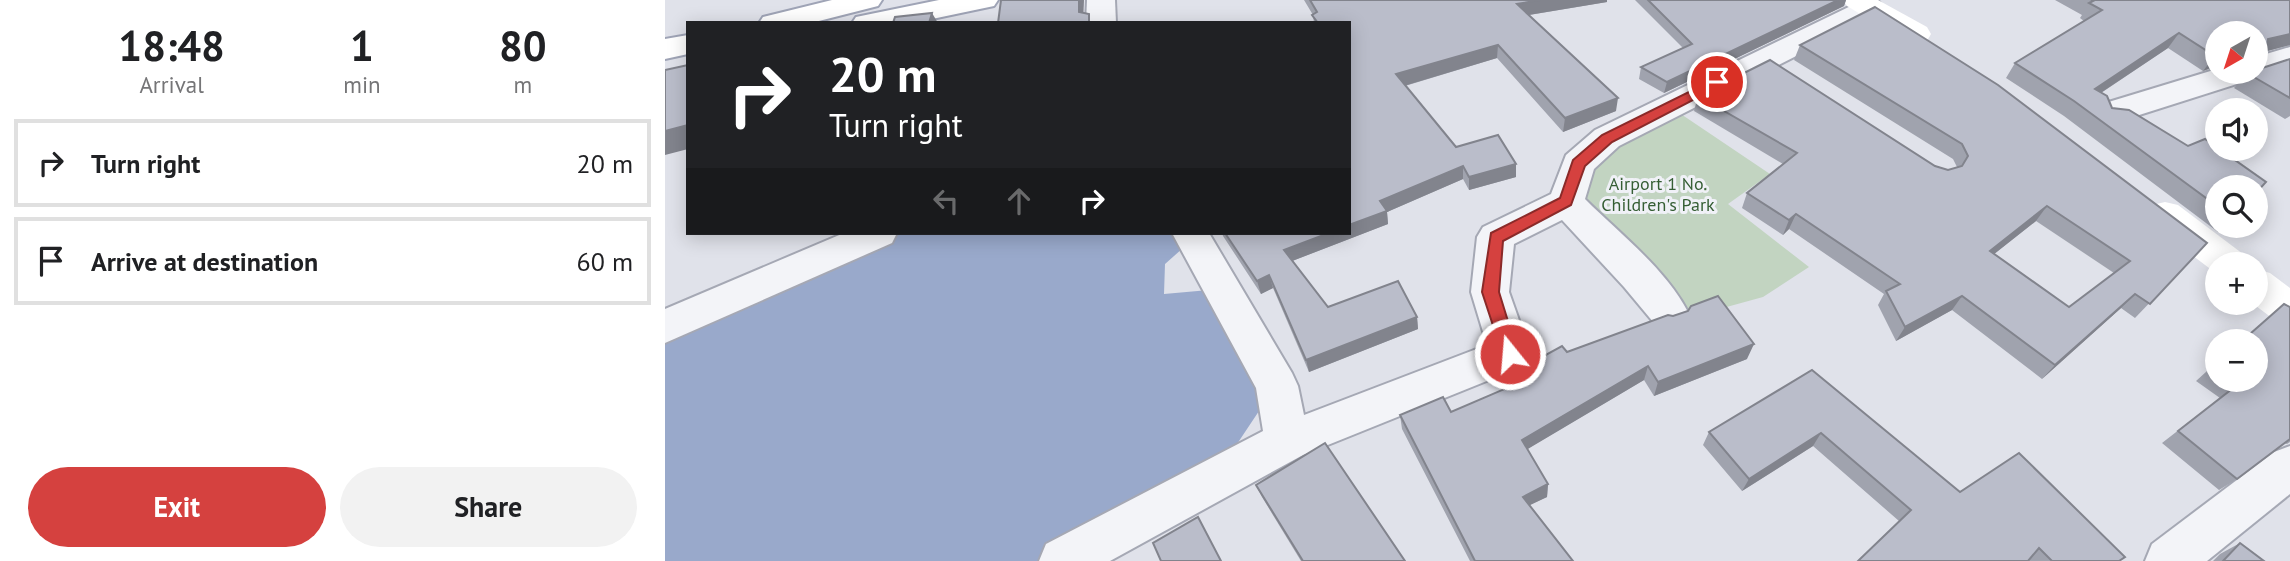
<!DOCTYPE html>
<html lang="en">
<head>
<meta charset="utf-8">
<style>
  :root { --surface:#fff; --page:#f2f2f2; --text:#202124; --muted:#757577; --line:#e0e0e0; --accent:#d5413f }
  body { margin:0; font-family:"PT Sans",sans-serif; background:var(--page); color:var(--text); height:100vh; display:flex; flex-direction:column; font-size:26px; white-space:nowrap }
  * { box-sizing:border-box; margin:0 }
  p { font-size:23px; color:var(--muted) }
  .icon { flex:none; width:38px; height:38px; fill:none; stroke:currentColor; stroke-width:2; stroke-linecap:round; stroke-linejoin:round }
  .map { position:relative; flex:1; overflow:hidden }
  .panel { display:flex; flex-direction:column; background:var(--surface); width:665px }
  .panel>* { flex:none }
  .banner { position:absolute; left:21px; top:21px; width:665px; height:214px; border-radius:0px; box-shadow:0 4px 18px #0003; background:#202124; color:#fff; overflow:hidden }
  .needle { width:46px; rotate:219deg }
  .fabs { position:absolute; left:1540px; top:21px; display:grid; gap:14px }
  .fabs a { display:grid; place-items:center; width:63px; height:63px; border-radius:50%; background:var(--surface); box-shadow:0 4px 18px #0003; font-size:35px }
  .pin { position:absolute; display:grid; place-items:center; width:60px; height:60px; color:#fff; margin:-30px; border:4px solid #fff; border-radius:50%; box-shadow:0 2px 7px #0007 }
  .me { position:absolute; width:77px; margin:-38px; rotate:343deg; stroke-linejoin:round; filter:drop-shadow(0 0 5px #0008) }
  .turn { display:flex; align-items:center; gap:24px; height:147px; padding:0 28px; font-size:32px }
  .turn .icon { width:91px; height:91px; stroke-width:2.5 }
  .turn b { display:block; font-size:49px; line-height:60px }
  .lanes { display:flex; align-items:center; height:66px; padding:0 28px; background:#0003; justify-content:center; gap:35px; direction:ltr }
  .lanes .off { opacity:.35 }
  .eta { display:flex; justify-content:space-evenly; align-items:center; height:119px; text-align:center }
  .eta b { font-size:42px; font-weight:700; line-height:49px }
  .button { display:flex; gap:14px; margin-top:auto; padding:14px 28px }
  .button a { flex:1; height:80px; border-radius:42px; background:var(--accent); color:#fff; font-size:28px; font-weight:700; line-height:80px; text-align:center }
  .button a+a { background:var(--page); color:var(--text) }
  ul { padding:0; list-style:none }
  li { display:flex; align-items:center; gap:21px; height:88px; margin:0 14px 10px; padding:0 14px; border:4px solid var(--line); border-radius:0px }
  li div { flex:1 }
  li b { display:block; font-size:26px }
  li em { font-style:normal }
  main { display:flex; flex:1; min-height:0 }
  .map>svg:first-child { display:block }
  .green { fill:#c2d4c1 }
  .water { fill:#99a9cb }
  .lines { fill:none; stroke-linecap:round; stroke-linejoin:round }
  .street-casing { stroke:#a5a8b4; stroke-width:4 }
  .primary-casing { stroke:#9fa4b6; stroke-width:4 }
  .street { fill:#f3f4f8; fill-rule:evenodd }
  .secondary { fill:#fff; fill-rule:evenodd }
  .primary { fill:#fff; fill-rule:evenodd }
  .wall { fill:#a0a3ae; fill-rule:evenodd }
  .shaded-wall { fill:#82848d }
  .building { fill:#babdca; stroke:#82848d; stroke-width:2; fill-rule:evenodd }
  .route { fill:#d5413f; stroke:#8a2a29; stroke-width:2 }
  .labels { text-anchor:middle; stroke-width:6; stroke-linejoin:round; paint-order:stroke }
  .park-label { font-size:18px; fill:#355e34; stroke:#f0f1f7 }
</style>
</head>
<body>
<main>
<section class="panel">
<div class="eta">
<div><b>18:48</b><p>Arrival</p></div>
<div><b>1</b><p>min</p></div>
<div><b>80</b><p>m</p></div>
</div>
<ul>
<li><svg class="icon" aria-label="right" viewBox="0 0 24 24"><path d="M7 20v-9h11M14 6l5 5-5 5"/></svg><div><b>Turn right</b></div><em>20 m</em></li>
<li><svg class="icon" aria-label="arrive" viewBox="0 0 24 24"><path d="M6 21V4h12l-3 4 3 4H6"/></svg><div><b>Arrive at destination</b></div><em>60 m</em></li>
</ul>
<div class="button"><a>Exit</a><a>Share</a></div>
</section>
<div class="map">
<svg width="1625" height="561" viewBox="0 0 1625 561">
  <rect width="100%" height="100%" fill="#e0e2ea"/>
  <path class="green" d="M 1004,106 L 1105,174 L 1063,204 L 1144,267 L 1098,297 L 1047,311 L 1003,312 L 901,202 L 913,164 Z"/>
  <path class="water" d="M 217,233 L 509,233 L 518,248 L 500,264 L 499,294 L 544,290 L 596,377 L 594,411 L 558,465 L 375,561 L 0,561 L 0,324 Z"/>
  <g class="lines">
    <defs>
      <g id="street">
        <path d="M 422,0 L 450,0 L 451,23 L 421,23 Z"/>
        <path d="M 1207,0 L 1214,2 L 1219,8 L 1214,14 L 954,146 L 929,169 L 920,199 C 954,233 1000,268 1023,312 L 1017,323 L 1003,328 L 989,323 L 959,287 L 897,220 L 849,244 L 844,292 L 866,354 L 859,366 L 638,455 L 445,561 L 374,561 L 381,544 L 598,431 L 591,388 L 507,233 L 544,233 L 627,373 L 633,386 L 639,415 L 822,345 L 806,292 L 812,237 L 818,227 L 886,194 L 901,155 L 930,130 L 1194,2 Z"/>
        <path d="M 1625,47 L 1625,67 L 1449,123 L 1437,120 L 1433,112 L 1437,104 L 1552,69 L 1552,72 L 1591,72 L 1591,57 Z"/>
        <path d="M 179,233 L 232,233 L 227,243 L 0,343 L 0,309 Z"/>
        <path d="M 1625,446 L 1625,494 L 1542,561 L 1480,561 L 1487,544 L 1609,452 Z"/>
      </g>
      <g id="primary">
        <path d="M 167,0 L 217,0 L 213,6 L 146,23 L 94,23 L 98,17 Z"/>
        <path d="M 274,0 L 333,0 L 329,6 L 248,23 L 187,23 L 191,17 Z"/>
        <path d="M 23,35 L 23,54 L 0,59 L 0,39 Z"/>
      </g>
    </defs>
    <use href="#street" class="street-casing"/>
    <use href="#primary" class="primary-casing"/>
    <use href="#street" class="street"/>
    <g class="secondary">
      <path d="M 1178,0 L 1213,0 L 1262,27 L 1266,34 L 1262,41 L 1251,43 L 1240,41 L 1182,6 Z"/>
      <path d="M 1500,202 L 1513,205 L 1578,254 L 1584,264 L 1552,264 L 1552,274 L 1487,225 L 1482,215 L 1487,205 Z"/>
      <path d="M 1591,269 L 1605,273 L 1625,288 L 1625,326 L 1611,321 L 1587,303 L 1591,303 Z"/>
    </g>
    <use href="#primary" class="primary"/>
  </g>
  <g class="wall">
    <path d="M 639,0 L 942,0 L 942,2 L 864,15 L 951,111 L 898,132 L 832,58 L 740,86 L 791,147 L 851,177 L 804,190 L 798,179 L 722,212 L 723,224 L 627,261 L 663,307 L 752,317 L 753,329 L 644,372 L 608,288 L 596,294 L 558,236 L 557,233 L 684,233 L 684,23 L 649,23 L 648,15 Z"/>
    <path d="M 970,0 L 1181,0 L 1179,6 L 999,93 L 974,79 L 976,67 L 1018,48 Z"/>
    <path d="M 1390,0 L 1625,0 L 1625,45 L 1602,51 L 1601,54 L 1591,67 L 1591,33 L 1552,33 L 1552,67 L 1551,66 L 1538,71 L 1503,48 L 1436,93 L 1447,108 L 1552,187 L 1552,226 L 1559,226 L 1553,232 L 1399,116 L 1341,78 L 1350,63 L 1419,21 L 1415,18 L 1417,15 Z"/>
    <path d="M 1135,45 L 1542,243 L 1470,318 L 1456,308 L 1377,379 L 1287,310 L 1231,341 L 1213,305 L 1219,294 L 1124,229 L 1118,235 L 1077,208 L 1082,193 L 1118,164 L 1029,111 L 1033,96 L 1283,170 L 1292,167 L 1288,159 L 1129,60 ZM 1371,221 L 1449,273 L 1404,307 L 1329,254 Z"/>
    <path d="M 1625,59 L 1625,116 L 1620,119 L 1569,88 L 1582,73 Z"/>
    <path d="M 1619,304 L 1625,307 L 1625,442 L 1622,444 L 1619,443 L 1572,479 L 1554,490 L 1497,443 L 1555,398 L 1531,381 L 1552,362 L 1552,380 L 1591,380 L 1591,341 L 1576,341 Z"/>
    <path d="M 902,352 L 1082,359 L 989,396 L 979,380 L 862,449 L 883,484 L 882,497 L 864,505 L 908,561 L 805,561 L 737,429 L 735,415 L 786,412 L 856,382 L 857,368 Z"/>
    <path d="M 1147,370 L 1295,492 L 1454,561 L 1193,561 L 1234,521 L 1148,446 L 1077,491 L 1038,445 L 1044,432 Z"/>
    <path d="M 591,485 L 740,561 L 636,561 L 597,497 Z"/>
    <path d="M 1575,543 L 1599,561 L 1548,561 L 1555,554 Z"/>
  </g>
  <g class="shaded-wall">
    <path d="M 414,0 L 419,0 L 418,23 L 414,12 Z"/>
    <path d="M 875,0 L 942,0 L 942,2 L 852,17 L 852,4 Z"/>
    <path d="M 1173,0 L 1181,0 L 1179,6 L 999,93 L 1002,82 Z"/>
    <path d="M 267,13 L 273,23 L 264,23 Z"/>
    <path d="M 1514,33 L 1503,48 L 1419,104 L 1430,89 Z"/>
    <path d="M 1625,34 L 1625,45 L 1591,54 L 1603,39 Z"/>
    <path d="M 833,45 L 832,58 L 732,88 L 731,74 Z"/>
    <path d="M 1552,55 L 1552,65 L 1551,66 L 1538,71 L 1550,56 Z"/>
    <path d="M 953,98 L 951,111 L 898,132 L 900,118 Z"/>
    <path d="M 23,125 L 23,149 L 0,155 L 0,131 Z"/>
    <path d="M 851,164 L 851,177 L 804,190 L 804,177 Z"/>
    <path d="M 798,166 L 798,179 L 722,212 L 723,224 L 622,263 L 619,250 L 664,233 L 684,233 L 684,225 L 715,201 Z"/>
    <path d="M 1382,206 L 1371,221 L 1314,266 L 1325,251 Z"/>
    <path d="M 1131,214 L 1124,229 L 1118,235 L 1124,220 Z"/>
    <path d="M 604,275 L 608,288 L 596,294 L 592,281 Z"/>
    <path d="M 1470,294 L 1456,308 L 1377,379 L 1390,365 Z"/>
    <path d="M 1297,296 L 1287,310 L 1231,341 L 1240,327 Z"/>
    <path d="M 752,317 L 753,329 L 644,372 L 641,360 Z"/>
    <path d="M 1089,344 L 1082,359 L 989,396 L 993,382 Z"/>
    <path d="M 983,366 L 979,380 L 856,453 L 857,440 Z"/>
    <path d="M 1156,433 L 1148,446 L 1077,491 L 1084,479 Z"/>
    <path d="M 883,484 L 882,497 L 857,509 L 858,497 Z"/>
  </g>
  <g class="building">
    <path d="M 336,0 L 414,0 L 414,12 L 424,14 L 424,23 L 333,23 Z"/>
    <path d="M 645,0 L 875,0 L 852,4 L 953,98 L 900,118 L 833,45 L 731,74 L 791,147 L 833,135 L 851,164 L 804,177 L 798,166 L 715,201 L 722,211 L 684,225 L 684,23 L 653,23 L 647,15 L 652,12 Z"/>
    <path d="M 983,0 L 1173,0 L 1002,82 L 976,67 L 1027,44 Z"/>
    <path d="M 1426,0 L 1625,0 L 1625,34 L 1603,39 L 1601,54 L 1591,54 L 1591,33 L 1552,33 L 1552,55 L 1550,56 L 1514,33 L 1430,89 L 1442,96 L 1447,108 L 1464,110 L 1523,146 L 1540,139 L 1601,182 L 1591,193 L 1591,187 L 1552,187 L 1552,206 L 1409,101 L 1350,63 L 1437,10 L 1424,3 L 1428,1 Z"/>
    <path d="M 1210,7 L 1333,85 L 1542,243 L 1485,304 L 1470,294 L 1390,365 L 1297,296 L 1240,327 L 1221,291 L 1235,284 L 1131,214 L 1124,220 L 1082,193 L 1132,153 L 1033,96 L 1105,60 L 1270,166 L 1283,170 L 1297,166 L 1303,156 L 1297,144 L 1135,45 ZM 1382,206 L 1465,261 L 1404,307 L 1325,251 Z"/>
    <path d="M 267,13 L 264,23 L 228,23 L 230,17 Z"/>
    <path d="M 1625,59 L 1625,98 L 1582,73 L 1591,72 L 1591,70 Z"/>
    <path d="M 23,65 L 23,125 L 0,131 L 0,70 Z"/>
    <path d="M 560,233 L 664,233 L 619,250 L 663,307 L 733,281 L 752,317 L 641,360 L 604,275 L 592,281 Z"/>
    <path d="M 1053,296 L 1089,344 L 993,382 L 983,366 L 857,440 L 883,484 L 858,497 L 908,561 L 810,561 L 735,415 L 778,397 L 786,412 L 865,378 L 857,368 L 897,346 L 902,352 L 1003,315 L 1008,316 L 1023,311 L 1026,306 Z"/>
    <path d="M 1619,304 L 1625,307 L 1625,439 L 1572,479 L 1513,431 L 1572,385 L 1564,380 L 1591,380 L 1591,341 L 1577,341 Z"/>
    <path d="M 1552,363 L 1552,372 L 1547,368 Z"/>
    <path d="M 1147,370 L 1295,492 L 1354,453 L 1460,557 L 1454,561 L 1387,561 L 1374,548 L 1363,561 L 1193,561 L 1246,510 L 1156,433 L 1084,479 L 1044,432 Z"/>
    <path d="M 660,443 L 740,561 L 638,561 L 591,485 Z"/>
    <path d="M 533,517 L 556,561 L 496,561 L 488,543 Z"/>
    <path d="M 1575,543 L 1599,561 L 1558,561 Z"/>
  </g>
  <path class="route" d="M 1052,78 L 1057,79 L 1057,85 L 947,142 L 920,166 L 906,205 L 838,241 L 834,292 L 853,354 L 851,359 L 839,359 L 817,292 L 826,233 L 895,198 L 908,160 L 937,135 Z"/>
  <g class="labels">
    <g class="park-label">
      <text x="993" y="190">Airport 1 No.<tspan x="993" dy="21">Children's Park</tspan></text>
    </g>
  </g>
</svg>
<div class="fabs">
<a><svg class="needle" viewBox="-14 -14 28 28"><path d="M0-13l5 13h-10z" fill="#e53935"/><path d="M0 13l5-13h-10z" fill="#757577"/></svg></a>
<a><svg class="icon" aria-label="sound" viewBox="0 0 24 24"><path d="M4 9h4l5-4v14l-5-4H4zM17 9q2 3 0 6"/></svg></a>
<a><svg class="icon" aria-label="search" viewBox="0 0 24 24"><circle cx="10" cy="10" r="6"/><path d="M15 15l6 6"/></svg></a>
<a>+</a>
<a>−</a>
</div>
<div class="pin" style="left:1052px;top:82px;background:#d93025"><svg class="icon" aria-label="arrive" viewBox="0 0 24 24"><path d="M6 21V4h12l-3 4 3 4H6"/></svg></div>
<svg class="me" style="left:845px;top:354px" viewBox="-20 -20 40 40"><circle r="17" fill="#d5413f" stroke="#fff" stroke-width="3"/><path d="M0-11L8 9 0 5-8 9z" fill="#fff"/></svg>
<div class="banner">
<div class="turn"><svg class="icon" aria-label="right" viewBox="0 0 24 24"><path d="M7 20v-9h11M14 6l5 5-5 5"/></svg><div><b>20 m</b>Turn right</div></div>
<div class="lanes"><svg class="icon off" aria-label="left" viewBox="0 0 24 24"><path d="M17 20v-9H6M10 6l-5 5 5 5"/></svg><svg class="icon off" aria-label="ahead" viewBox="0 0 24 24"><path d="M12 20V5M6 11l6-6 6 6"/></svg><svg class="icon" aria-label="right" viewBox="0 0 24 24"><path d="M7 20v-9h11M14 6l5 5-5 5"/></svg></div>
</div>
</div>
</main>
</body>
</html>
